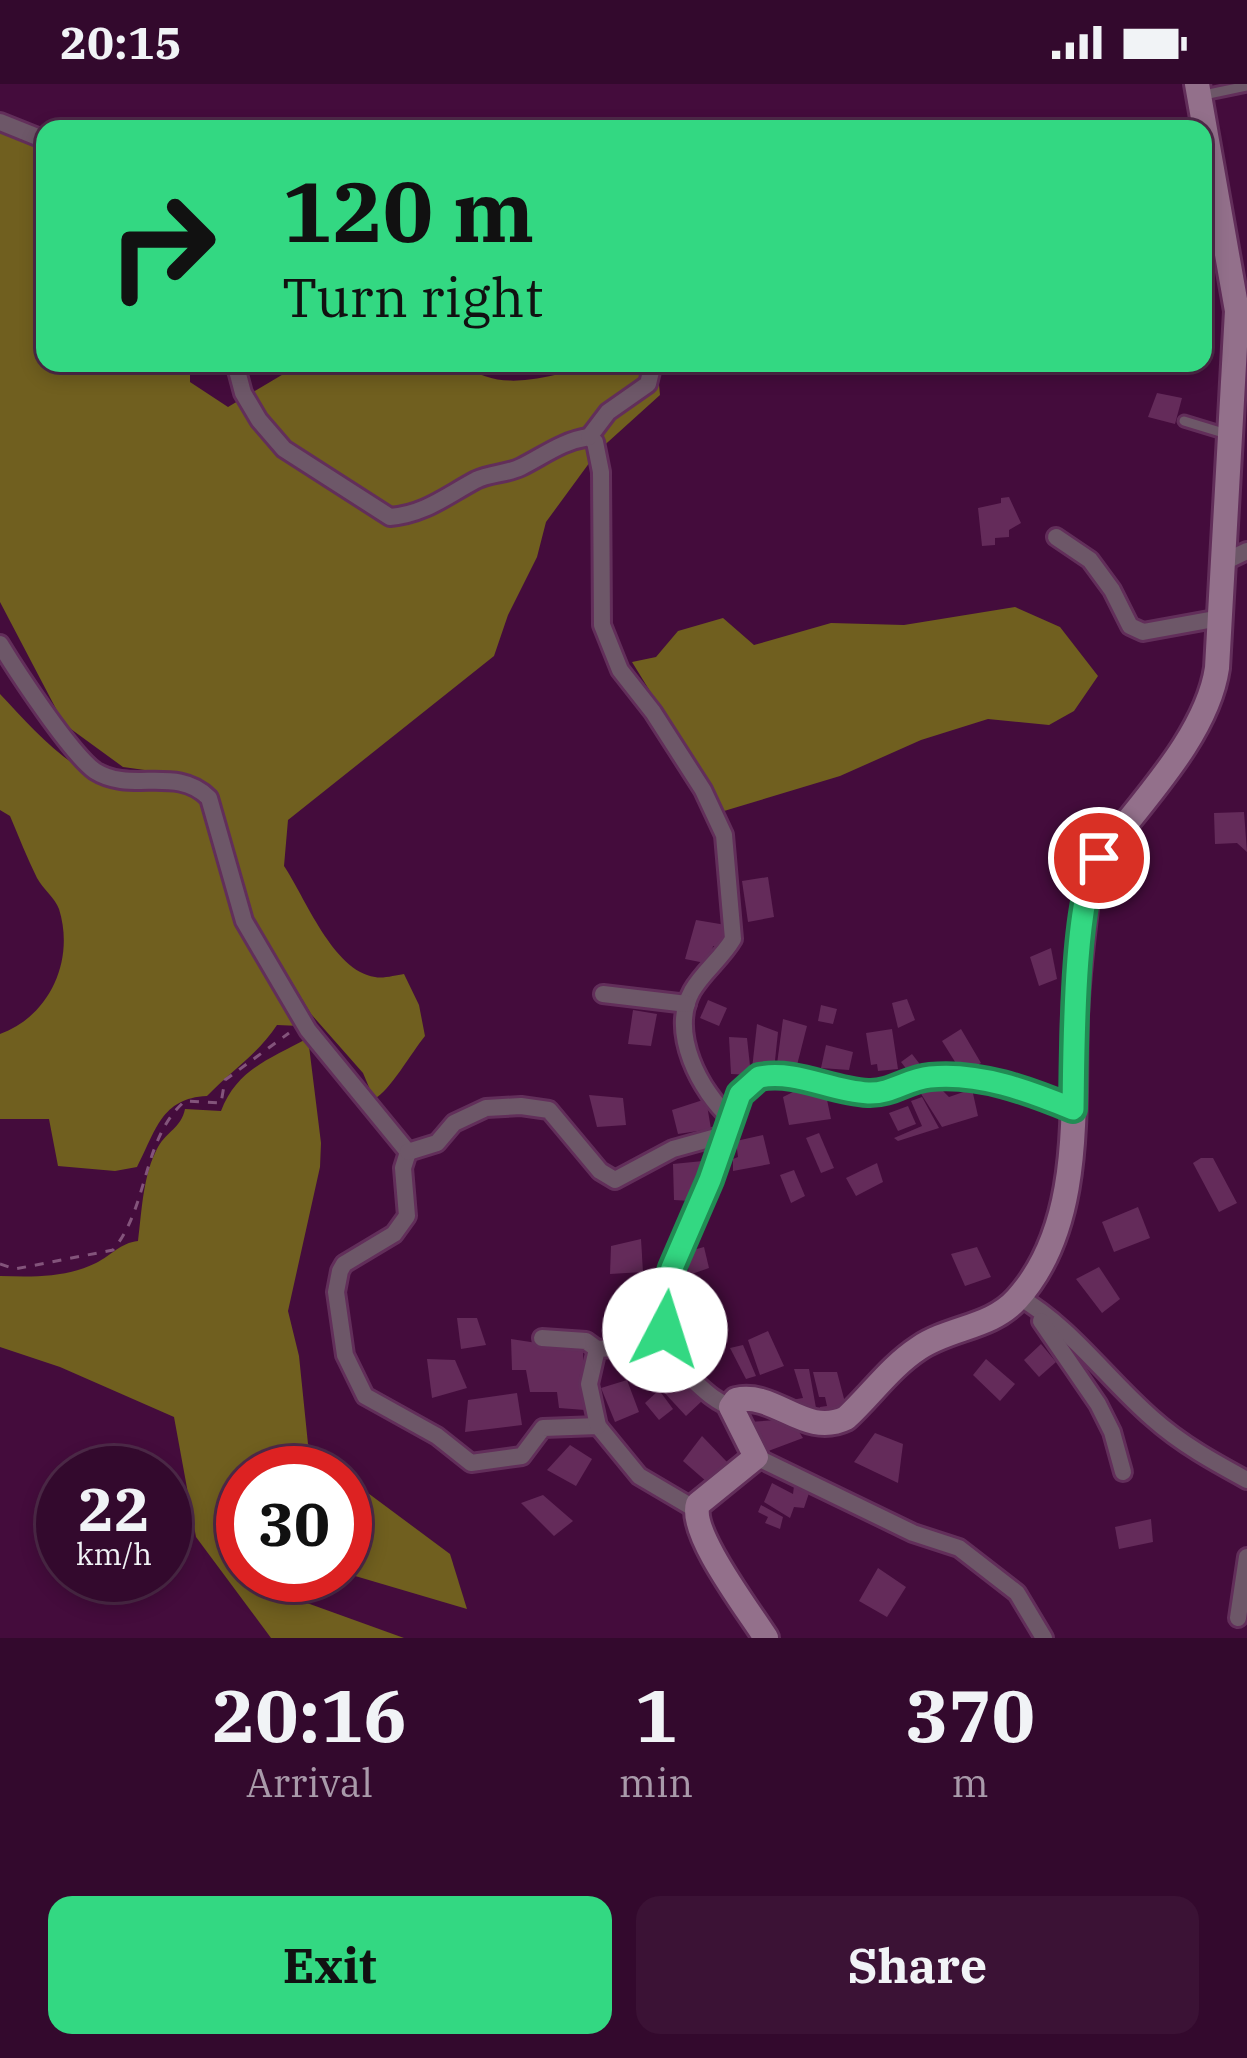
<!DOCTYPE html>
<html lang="en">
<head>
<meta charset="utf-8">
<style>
  :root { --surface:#33092d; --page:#3b1235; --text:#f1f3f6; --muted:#a99aaa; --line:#4e2a49; --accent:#33d882 }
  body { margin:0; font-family:"IBM Plex Serif",serif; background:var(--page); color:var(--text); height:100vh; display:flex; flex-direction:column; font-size:45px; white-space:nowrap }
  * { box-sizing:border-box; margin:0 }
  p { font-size:39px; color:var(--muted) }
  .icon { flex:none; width:66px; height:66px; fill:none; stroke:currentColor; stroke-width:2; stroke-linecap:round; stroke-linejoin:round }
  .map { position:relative; height:1554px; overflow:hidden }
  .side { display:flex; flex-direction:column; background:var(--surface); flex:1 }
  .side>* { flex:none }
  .banner { position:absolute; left:36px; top:36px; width:1176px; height:252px; border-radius:24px; box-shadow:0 6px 18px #0003,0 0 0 3px var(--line); background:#33d882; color:#111; overflow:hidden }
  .speed { position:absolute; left:36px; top:1362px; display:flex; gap:24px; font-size:60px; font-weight:700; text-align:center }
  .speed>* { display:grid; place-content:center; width:156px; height:156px; border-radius:50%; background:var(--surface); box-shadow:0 6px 18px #0003,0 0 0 3px var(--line); line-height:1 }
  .speed small { font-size:30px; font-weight:400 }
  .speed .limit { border:18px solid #d22; background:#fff; color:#111 }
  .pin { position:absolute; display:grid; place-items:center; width:102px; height:102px; color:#fff; margin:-51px; border:6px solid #fff; border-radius:50%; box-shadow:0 3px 12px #0007 }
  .me { position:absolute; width:132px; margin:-66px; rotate:5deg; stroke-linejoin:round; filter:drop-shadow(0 0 9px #0008) }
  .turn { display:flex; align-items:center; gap:42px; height:252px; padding:0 48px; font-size:54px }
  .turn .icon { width:156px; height:156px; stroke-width:2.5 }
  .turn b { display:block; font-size:84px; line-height:102px }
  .eta { display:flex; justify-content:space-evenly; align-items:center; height:204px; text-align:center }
  .eta b { font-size:72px; font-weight:700; line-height:84px }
  .action { display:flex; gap:24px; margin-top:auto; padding:24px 48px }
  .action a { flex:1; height:138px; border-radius:24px; background:var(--accent); color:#111; font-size:48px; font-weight:700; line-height:138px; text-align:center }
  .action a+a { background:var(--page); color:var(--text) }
  .status { display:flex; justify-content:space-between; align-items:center; height:84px; padding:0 60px; background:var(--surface); direction:ltr }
  .status svg { height:33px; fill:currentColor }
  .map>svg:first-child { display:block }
  .forest { fill:#705f1f }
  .building { fill:#642b5a }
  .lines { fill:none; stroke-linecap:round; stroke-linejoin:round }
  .lane-casing { stroke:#622e5a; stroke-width:15 }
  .street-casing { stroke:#622e5a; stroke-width:22 }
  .secondary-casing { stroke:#622e5a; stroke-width:30 }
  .path { stroke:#83547b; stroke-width:3; stroke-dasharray:9 9; stroke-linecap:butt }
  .lane { stroke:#6d5768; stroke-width:9 }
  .street { stroke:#6d5768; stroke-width:16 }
  .secondary { stroke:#93708b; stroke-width:24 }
  .route-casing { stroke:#218c54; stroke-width:30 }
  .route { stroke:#33d882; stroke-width:21 }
</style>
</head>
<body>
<div class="status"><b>20:15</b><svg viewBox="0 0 49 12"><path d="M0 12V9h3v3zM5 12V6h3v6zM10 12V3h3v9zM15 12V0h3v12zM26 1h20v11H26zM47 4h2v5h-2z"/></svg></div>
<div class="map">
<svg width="1247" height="1554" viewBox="0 0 1247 1554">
  <rect width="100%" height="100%" fill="#440c3c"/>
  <g class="forest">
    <path d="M 0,38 L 45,56 L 45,279 L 190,279 L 190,298 L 228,323 L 302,279 L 462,279 C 505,315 560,286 609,279 C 625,277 642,279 657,279 L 660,311 L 598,367 L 546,438 L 537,473 L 508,531 L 494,572 L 288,736 L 284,782 C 305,813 333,887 375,893 C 383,895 396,891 404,890 L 419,921 L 425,952 C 411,969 390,1007 374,1015 L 363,989 L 311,930 L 244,818 L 211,707 L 195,693 L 123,683 L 64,640 L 0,518 Z"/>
    <path d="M 1015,523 L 1060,543 L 1098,592 L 1074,627 L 1049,641 L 988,635 L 921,656 L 840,692 L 724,727 L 632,578 L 656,573 L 678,547 L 723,534 L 754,561 L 831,539 L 904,541 Z"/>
    <path d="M 0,610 C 33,645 72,691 120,701 C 150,708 176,701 205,714 L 226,786 L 230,821 L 300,942 L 277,941 C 258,970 231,987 207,1012 C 161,1014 156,1047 137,1083 L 115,1087 L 58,1082 L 49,1035 L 0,1035 L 0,950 C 50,932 75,876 59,825 C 55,814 43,805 37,794 C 27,774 19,753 10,732 L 0,726 Z"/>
    <path d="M 308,954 L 321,1059 L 320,1083 L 288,1227 L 299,1272 L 308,1360 L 341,1389 L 243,1389 L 243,1491 L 309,1491 L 307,1519 L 404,1554 L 271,1554 L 196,1453 L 174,1333 L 60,1283 L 0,1263 L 0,1192 C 32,1193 66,1194 96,1179 C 112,1171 120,1159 138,1157 C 142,1126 143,1090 158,1063 C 167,1047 181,1044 185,1025 L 221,1027 C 237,985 270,975 308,954 Z"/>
    <path d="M 345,1392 L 450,1470 L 467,1525 L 345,1489 Z"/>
  </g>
  <g class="building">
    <path d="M 1157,309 L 1182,314 L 1175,340 L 1148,333 Z"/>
    <path d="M 1009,413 L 1021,439 L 1009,446 L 1009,453 L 995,454 L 995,461 L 982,462 L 978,424 L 1001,419 L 1001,414 Z"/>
    <path d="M 1244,728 L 1247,768 L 1237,759 L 1215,760 L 1214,729 Z"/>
    <path d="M 768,793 L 774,833 L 748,838 L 742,797 Z"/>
    <path d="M 696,836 L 726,841 L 725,864 L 713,862 L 710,880 L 685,875 Z"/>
    <path d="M 1051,864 L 1057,895 L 1039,902 L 1030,873 Z"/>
    <path d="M 907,915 L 915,936 L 898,944 L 892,919 Z"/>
    <path d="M 708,916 L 727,924 L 719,942 L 700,934 Z"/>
    <path d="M 821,921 L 837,925 L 833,940 L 818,937 Z"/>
    <path d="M 633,926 L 657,930 L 651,962 L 628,960 Z"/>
    <path d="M 783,935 L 807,942 L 795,989 L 777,980 Z"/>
    <path d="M 757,940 L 778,948 L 774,986 L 752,985 Z"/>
    <path d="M 892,945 L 898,985 L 878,987 L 877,980 L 871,981 L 866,949 Z"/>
    <path d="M 961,945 L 981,979 L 968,986 L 963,978 L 957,981 L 942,957 Z"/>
    <path d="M 729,953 L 747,954 L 751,991 L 731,990 Z"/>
    <path d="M 826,961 L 853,968 L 849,986 L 821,984 Z"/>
    <path d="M 912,970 L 922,983 L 911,991 L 901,978 Z"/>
    <path d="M 935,999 L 949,1013 L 972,1005 L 978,1032 L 942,1043 L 918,1005 Z"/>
    <path d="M 793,1002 L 825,1006 L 831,1035 L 789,1041 L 783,1013 L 793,1008 Z"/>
    <path d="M 589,1011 L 623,1014 L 626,1041 L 597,1043 Z"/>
    <path d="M 922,1013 L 939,1044 L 898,1057 L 894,1054 L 922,1042 L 911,1017 Z"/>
    <path d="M 706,1015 L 711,1045 L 678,1050 L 672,1026 Z"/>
    <path d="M 908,1022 L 916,1040 L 898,1047 L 889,1029 Z"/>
    <path d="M 819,1049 L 834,1084 L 821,1089 L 806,1054 Z"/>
    <path d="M 763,1051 L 770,1080 L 733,1087 L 733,1075 L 738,1073 L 736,1057 Z"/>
    <path d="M 1201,1074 L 1213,1074 L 1237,1119 L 1219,1128 L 1193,1079 Z"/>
    <path d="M 703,1077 L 691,1117 L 674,1116 L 673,1080 Z"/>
    <path d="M 877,1079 L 883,1098 L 856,1112 L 846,1094 Z"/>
    <path d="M 794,1086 L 805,1112 L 791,1119 L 780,1091 Z"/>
    <path d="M 1138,1123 L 1150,1154 L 1114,1168 L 1102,1138 Z"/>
    <path d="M 641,1155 L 643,1188 L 610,1190 L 611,1162 Z"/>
    <path d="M 704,1163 L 709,1184 L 689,1191 L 686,1168 Z"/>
    <path d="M 977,1163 L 991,1193 L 965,1202 L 951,1170 Z"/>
    <path d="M 1099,1183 L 1120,1215 L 1102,1229 L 1076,1195 Z"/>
    <path d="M 457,1234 L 477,1234 L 486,1261 L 461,1265 Z"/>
    <path d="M 768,1247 L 784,1282 L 760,1291 L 748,1256 Z"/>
    <path d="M 511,1255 L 583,1266 L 585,1326 L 559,1324 L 557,1308 L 530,1308 L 526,1286 L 512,1286 Z"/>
    <path d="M 1041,1260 L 1056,1278 L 1039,1293 L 1024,1276 Z"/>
    <path d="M 743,1261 L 756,1292 L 746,1295 L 730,1264 Z"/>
    <path d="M 654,1264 L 666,1289 L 656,1294 L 659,1298 L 645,1304 L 642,1295 L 634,1298 L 624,1273 Z"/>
    <path d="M 427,1275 L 455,1276 L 467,1304 L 432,1314 Z"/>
    <path d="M 986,1275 L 1015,1300 L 1000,1317 L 973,1291 Z"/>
    <path d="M 794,1285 L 809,1285 L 816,1324 L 790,1327 L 785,1317 L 803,1314 Z"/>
    <path d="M 678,1287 L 703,1316 L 686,1332 L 661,1305 Z"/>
    <path d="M 813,1288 L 837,1288 L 847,1326 L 820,1332 L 820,1323 L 827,1322 L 825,1313 L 819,1313 Z"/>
    <path d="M 627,1296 L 639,1328 L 615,1338 L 601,1304 Z"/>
    <path d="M 659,1306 L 673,1325 L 659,1336 L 645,1319 Z"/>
    <path d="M 517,1309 L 522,1341 L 465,1348 L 468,1316 Z"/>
    <path d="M 791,1335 L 803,1354 L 763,1369 L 749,1338 Z"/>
    <path d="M 875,1349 L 903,1360 L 898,1399 L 854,1378 Z"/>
    <path d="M 702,1352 L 727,1378 L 707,1398 L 683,1377 Z"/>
    <path d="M 570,1361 L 592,1375 L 576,1402 L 547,1386 Z"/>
    <path d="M 772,1399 L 793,1410 L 794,1402 L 809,1409 L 804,1424 L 794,1423 L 790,1434 L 764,1418 Z"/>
    <path d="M 543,1411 L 573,1437 L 554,1452 L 521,1419 Z"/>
    <path d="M 761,1421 L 783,1433 L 780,1445 L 765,1439 L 768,1433 L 758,1428 Z"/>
    <path d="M 1151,1435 L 1153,1458 L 1119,1465 L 1115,1443 Z"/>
    <path d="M 878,1484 L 906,1503 L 887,1533 L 859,1517 Z"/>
  </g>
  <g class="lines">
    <defs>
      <g id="lane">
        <path d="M 1199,12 L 1247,2"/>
        <path d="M 1184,337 L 1230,351"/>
        <path d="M 635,1203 L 636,1215 L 664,1221"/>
      </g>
      <g id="street">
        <path d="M 0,38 L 45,56"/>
        <path d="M 235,279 L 243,309 L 259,336 L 284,365 L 390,433 C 425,430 446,412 476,396 C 490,389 507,390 521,383 C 545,371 562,357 589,353 L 595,358 L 601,388 L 602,541 L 620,586 L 653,628 L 703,706 L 724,751 L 733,855 C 722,874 703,888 692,907 C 669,949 700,1007 731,1035"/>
        <path d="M 589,353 L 608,328 L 648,300 L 653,279"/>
        <path d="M 1056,453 L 1090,476 L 1112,506 L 1130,542 L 1143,548 L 1220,534"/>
        <path d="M 1224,478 L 1247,467"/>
        <path d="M 0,560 C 17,588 71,670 95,687 C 131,710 177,681 209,714 L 244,837 L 308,946 L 408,1068 L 403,1084 L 407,1132 L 394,1150 L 344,1180 L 340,1187 L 336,1208 L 345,1271 L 365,1312 L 437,1352 L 471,1379 L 522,1372 L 543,1344 L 598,1342 L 639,1392 L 695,1425"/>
        <path d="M 603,910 L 687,920"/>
        <path d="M 408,1068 L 437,1059 L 454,1039 L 486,1024 L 521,1022 L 549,1026 L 600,1087 L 615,1096 L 673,1065 L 727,1050"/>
        <path d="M 1019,1213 C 1071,1243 1107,1295 1152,1334 C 1181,1360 1214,1378 1247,1396"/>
        <path d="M 1041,1237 L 1098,1320 L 1112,1348 L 1123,1388"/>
        <path d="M 542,1254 L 586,1257 L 597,1265"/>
        <path d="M 731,1323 C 716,1318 705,1307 694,1297 C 631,1236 686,1159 711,1094 C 720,1069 732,1009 754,995 C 784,978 830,1005 862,1008 C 889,1011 899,1000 923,994 C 961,984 1038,1011 1073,1025"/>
        <path d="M 598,1342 L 589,1300 L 597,1265 L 669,1261"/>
        <path d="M 756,1373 L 913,1449 L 959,1464 L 1017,1509 L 1044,1554"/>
        <path d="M 1238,1534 L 1247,1473"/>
      </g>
      <path id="secondary" d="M 766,1554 C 749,1527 688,1448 698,1420 L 756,1373 L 731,1323 L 736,1316 C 775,1307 805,1354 846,1334 C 871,1311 890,1283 919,1264 C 950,1243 991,1244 1017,1215 C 1084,1141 1072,1024 1075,932 C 1077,886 1083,839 1089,794 L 1099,774 C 1140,719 1207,652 1217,584 L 1237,227 L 1197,0"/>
    </defs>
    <use href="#lane" class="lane-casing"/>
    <use href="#street" class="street-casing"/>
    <use href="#secondary" class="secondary-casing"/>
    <path class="path" d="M 0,1180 L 15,1185 L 113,1166 C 149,1123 142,1054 185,1017 L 221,1019 L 225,996 L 289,949"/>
    <use href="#lane" class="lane"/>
    <use href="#street" class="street"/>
    <use href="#secondary" class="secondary"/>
  </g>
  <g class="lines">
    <defs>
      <path id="route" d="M 665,1246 L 666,1203 L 672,1184 L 710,1096 L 740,1010 L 759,993 C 797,986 830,1007 868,1009 C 892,1010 907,995 930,993 C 979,988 1029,1007 1073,1025 C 1074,972 1073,813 1099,774"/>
    </defs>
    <use href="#route" class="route-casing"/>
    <use href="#route" class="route"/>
  </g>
</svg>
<div class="speed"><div>22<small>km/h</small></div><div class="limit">30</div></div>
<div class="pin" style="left:1099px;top:774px;background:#d93025"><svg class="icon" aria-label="arrive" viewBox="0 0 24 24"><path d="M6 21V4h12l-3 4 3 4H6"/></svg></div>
<svg class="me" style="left:665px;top:1246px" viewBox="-20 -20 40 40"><circle r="19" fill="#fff"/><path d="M0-13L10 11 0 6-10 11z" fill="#33d882"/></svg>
<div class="banner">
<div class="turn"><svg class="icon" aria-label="right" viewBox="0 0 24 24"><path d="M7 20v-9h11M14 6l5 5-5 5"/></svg><div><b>120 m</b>Turn right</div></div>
</div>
</div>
<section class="side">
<div class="eta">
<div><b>20:16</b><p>Arrival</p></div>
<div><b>1</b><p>min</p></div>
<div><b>370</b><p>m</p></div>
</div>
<div class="action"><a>Exit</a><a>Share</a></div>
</section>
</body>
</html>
